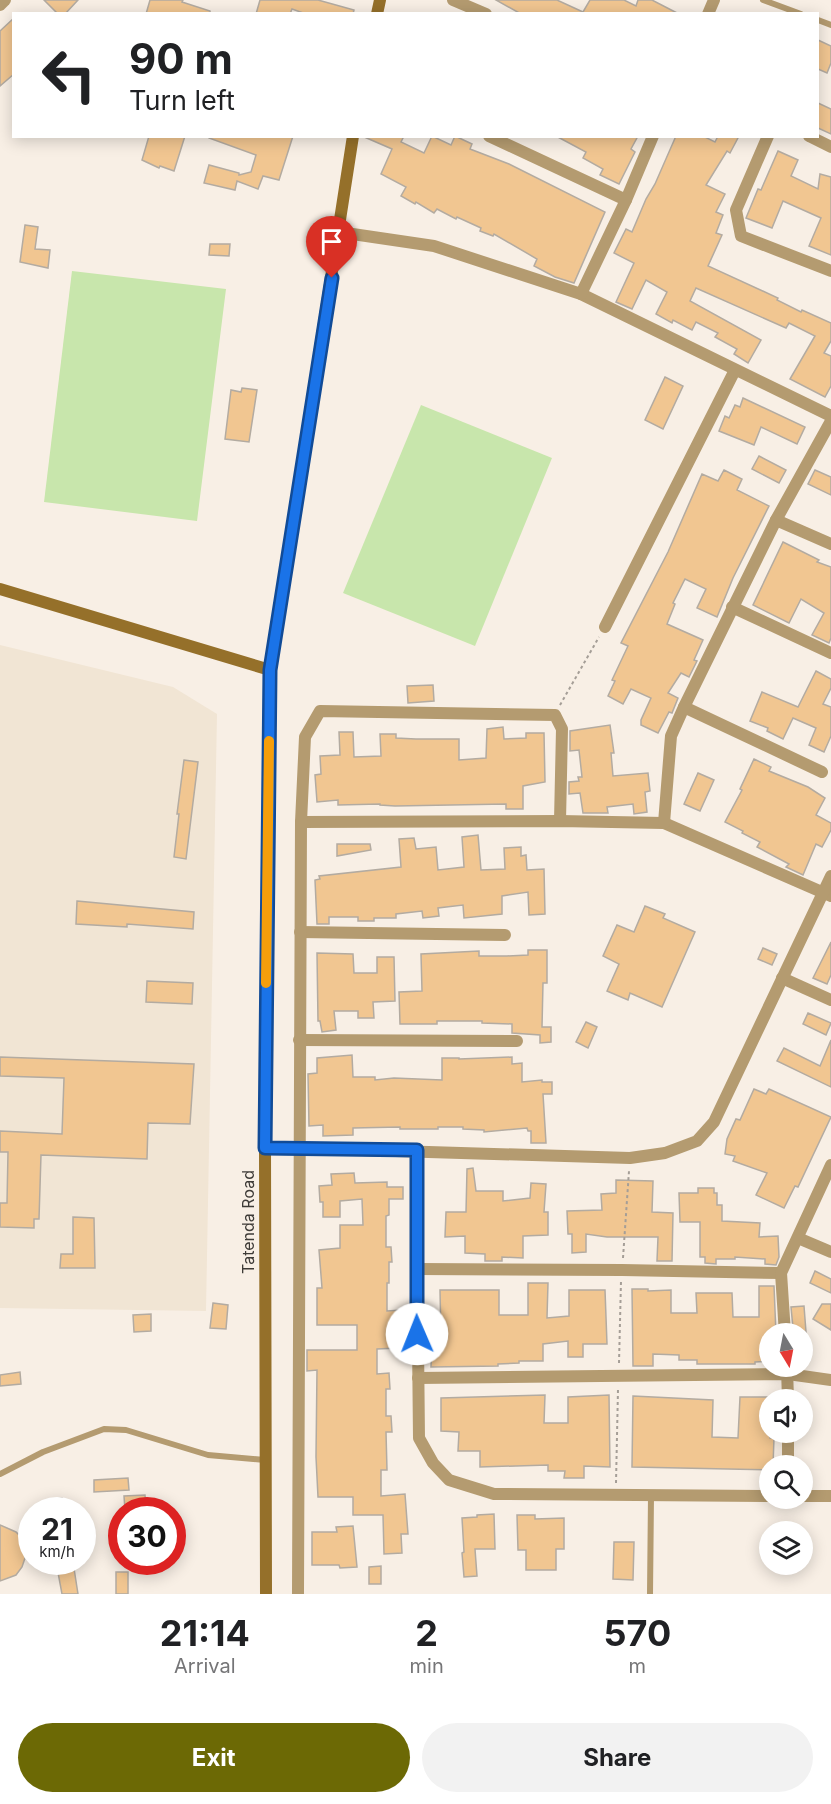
<!DOCTYPE html>
<html lang="en">
<head>
<meta charset="utf-8">
<style>
  :root { --surface:#fff; --page:#f2f2f2; --text:#202124; --muted:#757577; --accent:#6c6905 }
  body { margin:0; font-family:Inter,sans-serif; background:var(--page); color:var(--text); height:100vh; display:flex; flex-direction:column; font-size:22px; white-space:nowrap }
  * { box-sizing:border-box; margin:0 }
  p { font-size:20px; color:var(--muted) }
  .icon { flex:none; width:33px; height:33px; fill:none; stroke:currentColor; stroke-width:2; stroke-linecap:round; stroke-linejoin:round }
  .map { position:relative; height:1594px; overflow:hidden }
  .details { display:flex; flex-direction:column; background:var(--surface); flex:1 }
  .details>* { flex:none }
  .top-card { position:absolute; left:12px; top:12px; width:807px; height:126px; border-radius:0px; box-shadow:0 3px 15px #0003; background:#fff; color:var(--text); overflow:hidden }
  .needle { width:39px; rotate:170deg }
  .fabs { position:absolute; left:759px; top:1323px; display:grid; gap:12px }
  .fabs a { display:grid; place-items:center; width:54px; height:54px; border-radius:50%; background:var(--surface); box-shadow:0 3px 15px #0003; font-size:30px }
  .speed { position:absolute; left:18px; top:1497px; display:flex; gap:12px; font-size:30px; font-weight:700; text-align:center }
  .speed>* { display:grid; place-content:center; width:78px; height:78px; border-radius:50%; background:var(--surface); box-shadow:0 3px 15px #0003; line-height:1 }
  .speed small { font-size:15px; font-weight:400 }
  .speed .limit { border:9px solid #d22; background:#fff; color:#111 }
  .pin { position:absolute; display:grid; place-items:center; width:51px; height:51px; color:#fff; margin:-62px -26px; border-radius:50% 50% 50% 0; rotate:-45deg; box-shadow:0 0 6px #0007 }
  .pin .icon { rotate:45deg }
  .me { position:absolute; width:66px; margin:-33px; rotate:359deg; stroke-linejoin:round; filter:drop-shadow(0 0 4px #0008) }
  .turn { display:flex; align-items:center; gap:21px; height:126px; padding:0 18px; font-size:27px }
  .turn .icon { width:78px; height:78px; stroke-width:2.5 }
  .turn b { display:block; font-size:42px; line-height:51px }
  .eta { display:flex; justify-content:space-evenly; align-items:center; height:102px; text-align:center }
  .eta b { font-size:36px; font-weight:700; line-height:42px }
  .button { display:flex; gap:12px; margin-top:auto; padding:12px 18px }
  .button a { flex:1; height:69px; border-radius:36px; background:var(--accent); color:#fff; font-size:24px; font-weight:700; line-height:69px; text-align:center }
  .button a+a { background:var(--page); color:var(--text) }
  .map>svg:first-child { display:block }
  .built { fill:#f1e5d4 }
  .green { fill:#c8e6ac }
  .building { fill:#f1c691; stroke:#b3aba1; stroke-width:1.5 }
  .lines { fill:none; stroke-linecap:round; stroke-linejoin:round }
  .path { stroke:#a59e97; stroke-width:2; stroke-dasharray:3 3; stroke-linecap:butt }
  .lane { stroke:#b49b70; stroke-width:6 }
  .street { stroke:#b49b70; stroke-width:12 }
  .secondary { stroke:#95702a; stroke-width:12 }
  .route-casing { stroke:#114b97; stroke-width:15 }
  .route { stroke:#1a73e8; stroke-width:10 }
  .slow { stroke:#f59e0b; stroke-width:10 }
  .labels { text-anchor:middle; stroke-width:4.5; stroke-linejoin:round; paint-order:stroke }
  .street-label { font-size:16px; fill:#3e3b37; stroke:#f8efe5 }
</style>
</head>
<body>
<div class="map">
<svg width="831" height="1594" viewBox="0 0 831 1594">
  <rect width="100%" height="100%" fill="#f8efe5"/>
  <path class="built" d="M 0,645 L 173,687 L 217,714 L 206,1311 L 0,1308 Z"/>
  <g class="green">
    <path d="M 72,271 L 226,289 L 197,521 L 44,502 Z"/>
    <path d="M 421,405 L 552,458 L 475,646 L 343,593 Z"/>
  </g>
  <g class="building">
    <path d="M 44,0 L 78,0 L 65,14 L 58,14 Z"/>
    <path d="M 150,0 L 183,0 L 182,2 L 210,11 L 210,14 L 146,14 Z"/>
    <path d="M 260,0 L 318,0 L 354,10 L 353,14 L 306,14 L 292,9 L 290,14 L 256,14 Z"/>
    <path d="M 496,0 L 557,0 L 583,12 L 590,0 L 624,0 L 636,6 L 638,0 L 652,0 L 679,14 L 521,14 Z"/>
    <path d="M 14,18 L 14,74 L 0,86 L 0,31 Z"/>
    <path d="M 818,40 L 831,46 L 831,63 L 827,73 L 818,69 Z"/>
    <path d="M 818,103 L 831,109 L 831,134 L 818,128 Z"/>
    <path d="M 149,136 L 185,136 L 174,171 L 160,166 L 159,168 L 142,160 Z"/>
    <path d="M 209,136 L 293,136 L 279,180 L 263,176 L 258,189 L 237,181 L 235,190 L 204,183 L 209,165 L 239,173 L 239,175 L 251,172 L 256,155 L 209,138 Z"/>
    <path d="M 362,136 L 404,136 L 401,142 L 424,153 L 432,136 L 451,145 L 455,136 L 472,144 L 470,149 L 509,164 L 605,212 L 574,283 L 555,277 L 534,266 L 537,259 L 494,234 L 493,236 L 480,231 L 481,228 L 457,217 L 456,219 L 437,209 L 434,213 L 416,202 L 415,204 L 401,196 L 406,187 L 381,174 L 392,149 Z"/>
    <path d="M 556,136 L 638,136 L 631,149 L 635,152 L 619,184 L 600,175 L 603,169 L 583,158 L 586,152 Z"/>
    <path d="M 676,136 L 703,136 L 715,142 L 718,136 L 739,136 L 730,153 L 727,151 L 706,185 L 725,194 L 716,212 L 723,215 L 716,233 L 722,235 L 708,266 L 778,298 L 777,300 L 801,312 L 802,310 L 831,323 L 831,341 L 824,353 L 831,356 L 831,386 L 825,397 L 790,379 L 815,336 L 789,323 L 786,328 L 696,288 L 690,301 L 761,340 L 748,363 L 734,354 L 737,349 L 715,337 L 718,333 L 696,322 L 692,330 L 673,320 L 672,323 L 656,314 L 667,292 L 646,280 L 632,309 L 616,302 L 634,263 L 614,253 L 626,229 L 632,232 L 646,199 L 655,184 Z"/>
    <path d="M 778,151 L 798,160 L 791,176 L 818,189 L 820,174 L 831,177 L 831,255 L 809,246 L 821,218 L 783,201 L 772,228 L 746,218 L 758,189 L 761,190 Z"/>
    <path d="M 25,225 L 38,227 L 35,249 L 50,250 L 48,268 L 20,262 Z"/>
    <path d="M 210,244 L 230,244 L 229,256 L 209,255 Z"/>
    <path d="M 665,377 L 683,386 L 663,429 L 645,420 Z"/>
    <path d="M 242,388 L 257,390 L 249,442 L 225,439 L 231,390 L 241,392 Z"/>
    <path d="M 743,398 L 805,427 L 797,444 L 761,427 L 754,445 L 719,431 L 725,416 L 729,418 L 735,405 L 740,407 Z"/>
    <path d="M 759,456 L 786,470 L 779,483 L 752,469 Z"/>
    <path d="M 724,470 L 742,479 L 737,490 L 769,506 L 733,578 L 717,617 L 697,608 L 706,589 L 685,579 L 673,603 L 675,604 L 667,624 L 703,640 L 694,660 L 697,661 L 689,677 L 681,673 L 668,693 L 678,698 L 672,713 L 669,712 L 658,733 L 641,725 L 641,720 L 651,698 L 631,689 L 623,704 L 608,696 L 615,681 L 612,680 L 628,646 L 621,643 L 668,552 L 702,474 L 718,481 Z"/>
    <path d="M 815,470 L 831,477 L 831,495 L 808,484 Z"/>
    <path d="M 783,542 L 819,560 L 817,562 L 831,567 L 831,638 L 829,643 L 812,635 L 824,613 L 801,599 L 789,623 L 753,605 Z"/>
    <path d="M 816,671 L 831,679 L 831,688 L 823,704 L 831,707 L 831,736 L 824,752 L 809,745 L 816,728 L 793,718 L 783,739 L 767,731 L 768,728 L 750,721 L 762,692 L 798,707 Z"/>
    <path d="M 433,685 L 434,701 L 408,703 L 407,686 Z"/>
    <path d="M 610,725 L 614,753 L 611,753 L 613,776 L 648,773 L 650,791 L 645,792 L 647,812 L 634,814 L 633,804 L 607,807 L 608,813 L 583,813 L 580,793 L 569,794 L 569,782 L 579,781 L 578,777 L 582,777 L 579,750 L 570,751 L 570,731 Z"/>
    <path d="M 503,727 L 504,739 L 526,738 L 526,733 L 544,733 L 545,782 L 523,786 L 523,809 L 506,809 L 506,804 L 395,806 L 380,805 L 380,804 L 338,805 L 338,800 L 317,802 L 315,775 L 321,774 L 320,756 L 340,755 L 339,732 L 353,732 L 354,757 L 381,756 L 380,734 L 396,734 L 396,738 L 416,739 L 459,739 L 459,760 L 486,758 L 487,729 Z"/>
    <path d="M 754,759 L 771,767 L 769,771 L 808,787 L 825,798 L 816,815 L 831,823 L 831,830 L 822,847 L 816,844 L 803,875 L 786,867 L 789,864 L 757,847 L 760,842 L 742,833 L 743,831 L 725,822 L 742,790 L 740,789 Z"/>
    <path d="M 184,760 L 198,762 L 186,859 L 174,857 L 179,814 L 177,814 Z"/>
    <path d="M 698,773 L 714,780 L 700,811 L 684,804 Z"/>
    <path d="M 478,835 L 481,870 L 505,869 L 504,848 L 521,847 L 521,856 L 526,855 L 527,870 L 544,869 L 545,914 L 529,915 L 528,892 L 502,896 L 502,914 L 464,918 L 463,905 L 438,908 L 439,916 L 423,918 L 422,911 L 396,914 L 396,918 L 374,918 L 374,921 L 358,921 L 358,917 L 329,917 L 329,924 L 317,924 L 315,880 L 320,879 L 319,876 L 401,867 L 399,839 L 414,838 L 416,849 L 436,847 L 438,870 L 464,867 L 462,837 Z"/>
    <path d="M 337,844 L 370,844 L 371,850 L 337,856 Z"/>
    <path d="M 77,901 L 194,912 L 193,929 L 127,924 L 127,927 L 76,924 Z"/>
    <path d="M 645,906 L 665,914 L 663,918 L 695,932 L 662,1007 L 630,993 L 628,1000 L 607,991 L 619,964 L 603,956 L 617,925 L 634,932 Z"/>
    <path d="M 831,942 L 831,975 L 827,984 L 813,978 Z"/>
    <path d="M 763,948 L 777,954 L 772,965 L 758,959 Z"/>
    <path d="M 528,950 L 547,950 L 547,983 L 543,983 L 542,1027 L 551,1027 L 551,1042 L 540,1043 L 540,1035 L 512,1033 L 512,1024 L 482,1023 L 482,1021 L 437,1021 L 437,1024 L 400,1024 L 399,992 L 422,991 L 421,954 L 479,951 L 479,956 L 507,956 L 528,955 Z"/>
    <path d="M 317,953 L 353,954 L 354,973 L 377,973 L 377,957 L 394,957 L 395,1001 L 373,1002 L 374,1018 L 358,1018 L 358,1011 L 334,1011 L 336,1030 L 322,1032 L 320,1021 L 318,1021 Z"/>
    <path d="M 147,981 L 193,983 L 192,1004 L 146,1002 Z"/>
    <path d="M 808,1013 L 831,1023 L 826,1035 L 803,1024 Z"/>
    <path d="M 586,1022 L 597,1027 L 588,1048 L 576,1042 Z"/>
    <path d="M 831,1040 L 831,1087 L 777,1061 L 784,1048 L 820,1066 Z"/>
    <path d="M 352,1055 L 353,1077 L 375,1077 L 375,1080 L 394,1078 L 442,1080 L 442,1058 L 459,1058 L 459,1059 L 512,1057 L 512,1064 L 522,1063 L 522,1082 L 542,1080 L 542,1082 L 552,1082 L 552,1094 L 543,1094 L 546,1143 L 531,1143 L 531,1131 L 528,1131 L 527,1128 L 484,1132 L 484,1130 L 463,1129 L 463,1127 L 438,1127 L 438,1129 L 400,1129 L 400,1127 L 353,1128 L 353,1135 L 323,1136 L 323,1125 L 309,1126 L 308,1074 L 317,1073 L 317,1058 Z"/>
    <path d="M 0,1057 L 194,1064 L 190,1124 L 148,1123 L 147,1159 L 41,1155 L 39,1219 L 34,1219 L 34,1228 L 0,1227 L 0,1203 L 7,1203 L 8,1152 L 0,1152 L 0,1131 L 62,1134 L 64,1078 L 0,1076 Z"/>
    <path d="M 754,1089 L 766,1094 L 769,1089 L 831,1117 L 798,1187 L 795,1186 L 784,1208 L 756,1195 L 767,1173 L 733,1161 L 735,1156 L 725,1154 L 727,1139 L 736,1119 L 740,1120 Z"/>
    <path d="M 473,1168 L 476,1191 L 503,1191 L 503,1201 L 530,1198 L 531,1183 L 546,1184 L 544,1212 L 548,1212 L 548,1235 L 523,1236 L 523,1258 L 502,1257 L 502,1261 L 485,1261 L 485,1254 L 465,1253 L 465,1236 L 445,1237 L 446,1212 L 466,1212 L 467,1169 Z"/>
    <path d="M 354,1173 L 355,1183 L 387,1182 L 387,1187 L 403,1187 L 403,1199 L 389,1199 L 389,1215 L 386,1216 L 386,1247 L 391,1247 L 392,1262 L 389,1262 L 389,1283 L 387,1283 L 387,1311 L 401,1310 L 401,1325 L 398,1325 L 398,1348 L 377,1349 L 377,1374 L 389,1373 L 390,1389 L 386,1389 L 386,1416 L 391,1416 L 392,1432 L 386,1432 L 387,1470 L 381,1470 L 381,1496 L 405,1494 L 408,1534 L 401,1534 L 402,1553 L 384,1554 L 383,1515 L 353,1515 L 353,1497 L 318,1497 L 316,1457 L 317,1370 L 307,1371 L 307,1350 L 357,1350 L 357,1325 L 317,1325 L 317,1288 L 322,1288 L 319,1250 L 340,1248 L 340,1225 L 363,1225 L 362,1199 L 340,1201 L 340,1217 L 323,1217 L 323,1202 L 320,1202 L 319,1186 L 332,1185 L 331,1174 Z"/>
    <path d="M 616,1180 L 653,1181 L 652,1212 L 673,1213 L 672,1261 L 657,1261 L 658,1237 L 607,1237 L 586,1234 L 586,1252 L 572,1253 L 572,1234 L 568,1234 L 567,1211 L 602,1210 L 601,1194 L 616,1193 Z"/>
    <path d="M 698,1188 L 714,1188 L 714,1193 L 717,1193 L 717,1205 L 722,1205 L 722,1221 L 760,1223 L 759,1237 L 778,1236 L 779,1257 L 776,1265 L 765,1264 L 765,1259 L 735,1257 L 735,1259 L 716,1259 L 716,1264 L 705,1263 L 705,1257 L 700,1257 L 700,1222 L 680,1222 L 679,1193 L 698,1193 Z"/>
    <path d="M 73,1217 L 94,1218 L 95,1268 L 60,1268 L 61,1254 L 73,1254 Z"/>
    <path d="M 815,1271 L 831,1279 L 831,1293 L 810,1283 Z"/>
    <path d="M 528,1283 L 548,1283 L 547,1318 L 569,1316 L 569,1290 L 605,1290 L 607,1344 L 583,1344 L 583,1357 L 568,1357 L 568,1341 L 543,1344 L 543,1361 L 519,1361 L 519,1363 L 498,1364 L 498,1366 L 431,1367 L 432,1340 L 441,1340 L 440,1290 L 499,1290 L 499,1315 L 528,1315 Z"/>
    <path d="M 759,1286 L 774,1286 L 776,1334 L 770,1334 L 770,1361 L 755,1362 L 755,1364 L 697,1364 L 697,1360 L 679,1360 L 679,1355 L 653,1354 L 653,1366 L 633,1366 L 632,1289 L 648,1289 L 648,1291 L 671,1290 L 671,1313 L 697,1313 L 696,1293 L 732,1293 L 733,1317 L 759,1317 Z"/>
    <path d="M 213,1303 L 228,1305 L 226,1329 L 210,1328 Z"/>
    <path d="M 822,1304 L 831,1304 L 831,1330 L 813,1319 Z"/>
    <path d="M 804,1306 L 806,1332 L 793,1328 L 791,1307 Z"/>
    <path d="M 151,1314 L 151,1331 L 134,1332 L 133,1315 Z"/>
    <path d="M 20,1372 L 21,1384 L 0,1386 L 0,1375 Z"/>
    <path d="M 545,1395 L 544,1423 L 568,1423 L 568,1397 L 609,1395 L 610,1467 L 584,1466 L 584,1478 L 564,1478 L 565,1471 L 548,1471 L 548,1465 L 480,1467 L 480,1451 L 458,1451 L 459,1432 L 441,1431 L 441,1398 Z"/>
    <path d="M 633,1396 L 713,1400 L 712,1437 L 738,1438 L 740,1397 L 770,1397 L 770,1438 L 774,1438 L 773,1466 L 770,1466 L 770,1470 L 632,1467 Z"/>
    <path d="M 128,1478 L 129,1490 L 94,1492 L 94,1480 Z"/>
    <path d="M 145,1495 L 146,1510 L 125,1510 L 124,1496 Z"/>
    <path d="M 62,1498 L 64,1510 L 48,1510 L 46,1500 Z"/>
    <path d="M 494,1514 L 495,1549 L 475,1549 L 477,1576 L 464,1577 L 462,1553 L 464,1552 L 462,1518 L 477,1517 L 477,1515 Z"/>
    <path d="M 517,1515 L 535,1515 L 535,1519 L 564,1518 L 564,1549 L 556,1549 L 556,1570 L 526,1570 L 526,1550 L 518,1550 Z"/>
    <path d="M 0,1525 L 16,1532 L 23,1539 L 26,1548 L 25,1558 L 22,1567 L 16,1575 L 0,1581 Z"/>
    <path d="M 353,1526 L 357,1567 L 340,1568 L 339,1565 L 312,1565 L 312,1532 L 337,1532 L 336,1527 Z"/>
    <path d="M 614,1542 L 634,1542 L 633,1580 L 613,1579 Z"/>
    <path d="M 56,1562 L 73,1562 L 78,1594 L 62,1594 Z"/>
    <path d="M 381,1566 L 381,1584 L 369,1584 L 369,1567 Z"/>
    <rect x="116" y="1572" width="12" height="22"/>
  </g>
  <g class="lines">
    <g class="path">
      <path d="M 560,705 L 599,637"/>
      <path d="M 623,1258 L 629,1171"/>
      <path d="M 619,1363 L 621,1281"/>
      <path d="M 616,1483 L 618,1389"/>
    </g>
    <g class="lane">
      <path d="M 763,0 L 801,14"/>
      <path d="M 818,20 L 831,25"/>
      <path d="M 0,1474 L 43,1452 L 104,1429 L 126,1430 L 208,1455 L 265,1460"/>
      <path d="M 650,1594 L 651,1496"/>
    </g>
    <g class="street">
      <path d="M 453,0 L 486,14"/>
      <path d="M 0,5 L 5,0"/>
      <path d="M 708,14 L 714,0"/>
      <path d="M 489,136 L 626,200"/>
      <path d="M 768,136 L 736,210 L 741,236 L 831,271"/>
      <path d="M 809,136 L 831,147"/>
      <path d="M 339,232 L 434,246 L 581,294 L 831,416"/>
      <path d="M 581,294 L 626,200 L 653,136"/>
      <path d="M 776,520 L 831,544"/>
      <path d="M 732,607 L 831,653"/>
      <path d="M 605,627 L 735,370"/>
      <path d="M 684,707 L 822,772"/>
      <path d="M 301,822 L 560,821 L 664,823 L 831,896"/>
      <path d="M 664,823 L 671,736 L 684,707 L 776,520 L 831,421"/>
      <path d="M 300,932 L 505,935"/>
      <path d="M 782,978 L 831,1000"/>
      <path d="M 299,1040 L 517,1041"/>
      <path d="M 265,1147 L 630,1158 L 665,1153 L 697,1141 L 714,1122 L 831,876"/>
      <path d="M 416,1150 L 419,1438 L 433,1463 L 449,1480 L 494,1494 L 770,1496"/>
      <path d="M 798,1238 L 831,1252"/>
      <path d="M 417,1269 L 622,1270 L 781,1273"/>
      <path d="M 785,1334 L 781,1273 L 831,1165"/>
      <path d="M 787,1368 L 788,1400"/>
      <path d="M 418,1378 L 788,1374 L 831,1380"/>
      <path d="M 788,1432 L 788,1466"/>
      <path d="M 802,1496 L 831,1496"/>
      <path d="M 298,1594 L 301,822 L 305,737 L 320,711 L 555,715 L 562,729 L 560,821"/>
    </g>
    <g class="secondary">
      <path d="M 377,14 L 380,0"/>
      <path d="M 0,589 L 270,670"/>
      <path d="M 266,1594 L 265,1147 L 270,670 L 353,136"/>
    </g>
  </g>
  <g class="lines">
    <defs>
      <path id="route" d="M 332,278 L 270,670 L 265,1148 L 417,1150 L 417,1334"/>
    </defs>
    <use href="#route" class="route-casing"/>
    <use href="#route" class="route"/>
    <path class="slow" d="M 266,983 L 269,741"/>
  </g>
  <g class="labels">
    <g class="street-label">
      <text transform="translate(248 1222) rotate(-90)" y="6">Tatenda Road</text>
    </g>
  </g>
</svg>
<div class="fabs">
<a><svg class="needle" viewBox="-14 -14 28 28"><path d="M0-13l5 13h-10z" fill="#e53935"/><path d="M0 13l5-13h-10z" fill="#757577"/></svg></a>
<a><svg class="icon" aria-label="sound" viewBox="0 0 24 24"><path d="M4 9h4l5-4v14l-5-4H4zM17 9q2 3 0 6"/></svg></a>
<a><svg class="icon" aria-label="search" viewBox="0 0 24 24"><circle cx="10" cy="10" r="6"/><path d="M15 15l6 6"/></svg></a>
<a><svg class="icon" aria-label="layers" viewBox="0 0 24 24"><path d="M12 4l9 5-9 5-9-5zM3 14l9 5 9-5"/></svg></a>
</div>
<div class="speed"><div>21<small>km/h</small></div><div class="limit">30</div></div>
<div class="pin" style="left:332px;top:278px;background:#d93025"><svg class="icon" aria-label="arrive" viewBox="0 0 24 24"><path d="M6 21V4h12l-3 4 3 4H6"/></svg></div>
<svg class="me" style="left:417px;top:1334px" viewBox="-20 -20 40 40"><circle r="19" fill="#fff"/><path d="M0-13L10 11 0 6-10 11z" fill="#1a73e8"/></svg>
<div class="top-card">
<div class="turn"><svg class="icon" aria-label="left" viewBox="0 0 24 24"><path d="M17 20v-9H6M10 6l-5 5 5 5"/></svg><div><b>90 m</b>Turn left</div></div>
</div>
</div>
<section class="details">
<div class="eta">
<div><b>21:14</b><p>Arrival</p></div>
<div><b>2</b><p>min</p></div>
<div><b>570</b><p>m</p></div>
</div>
<div class="button"><a>Exit</a><a>Share</a></div>
</section>
</body>
</html>
